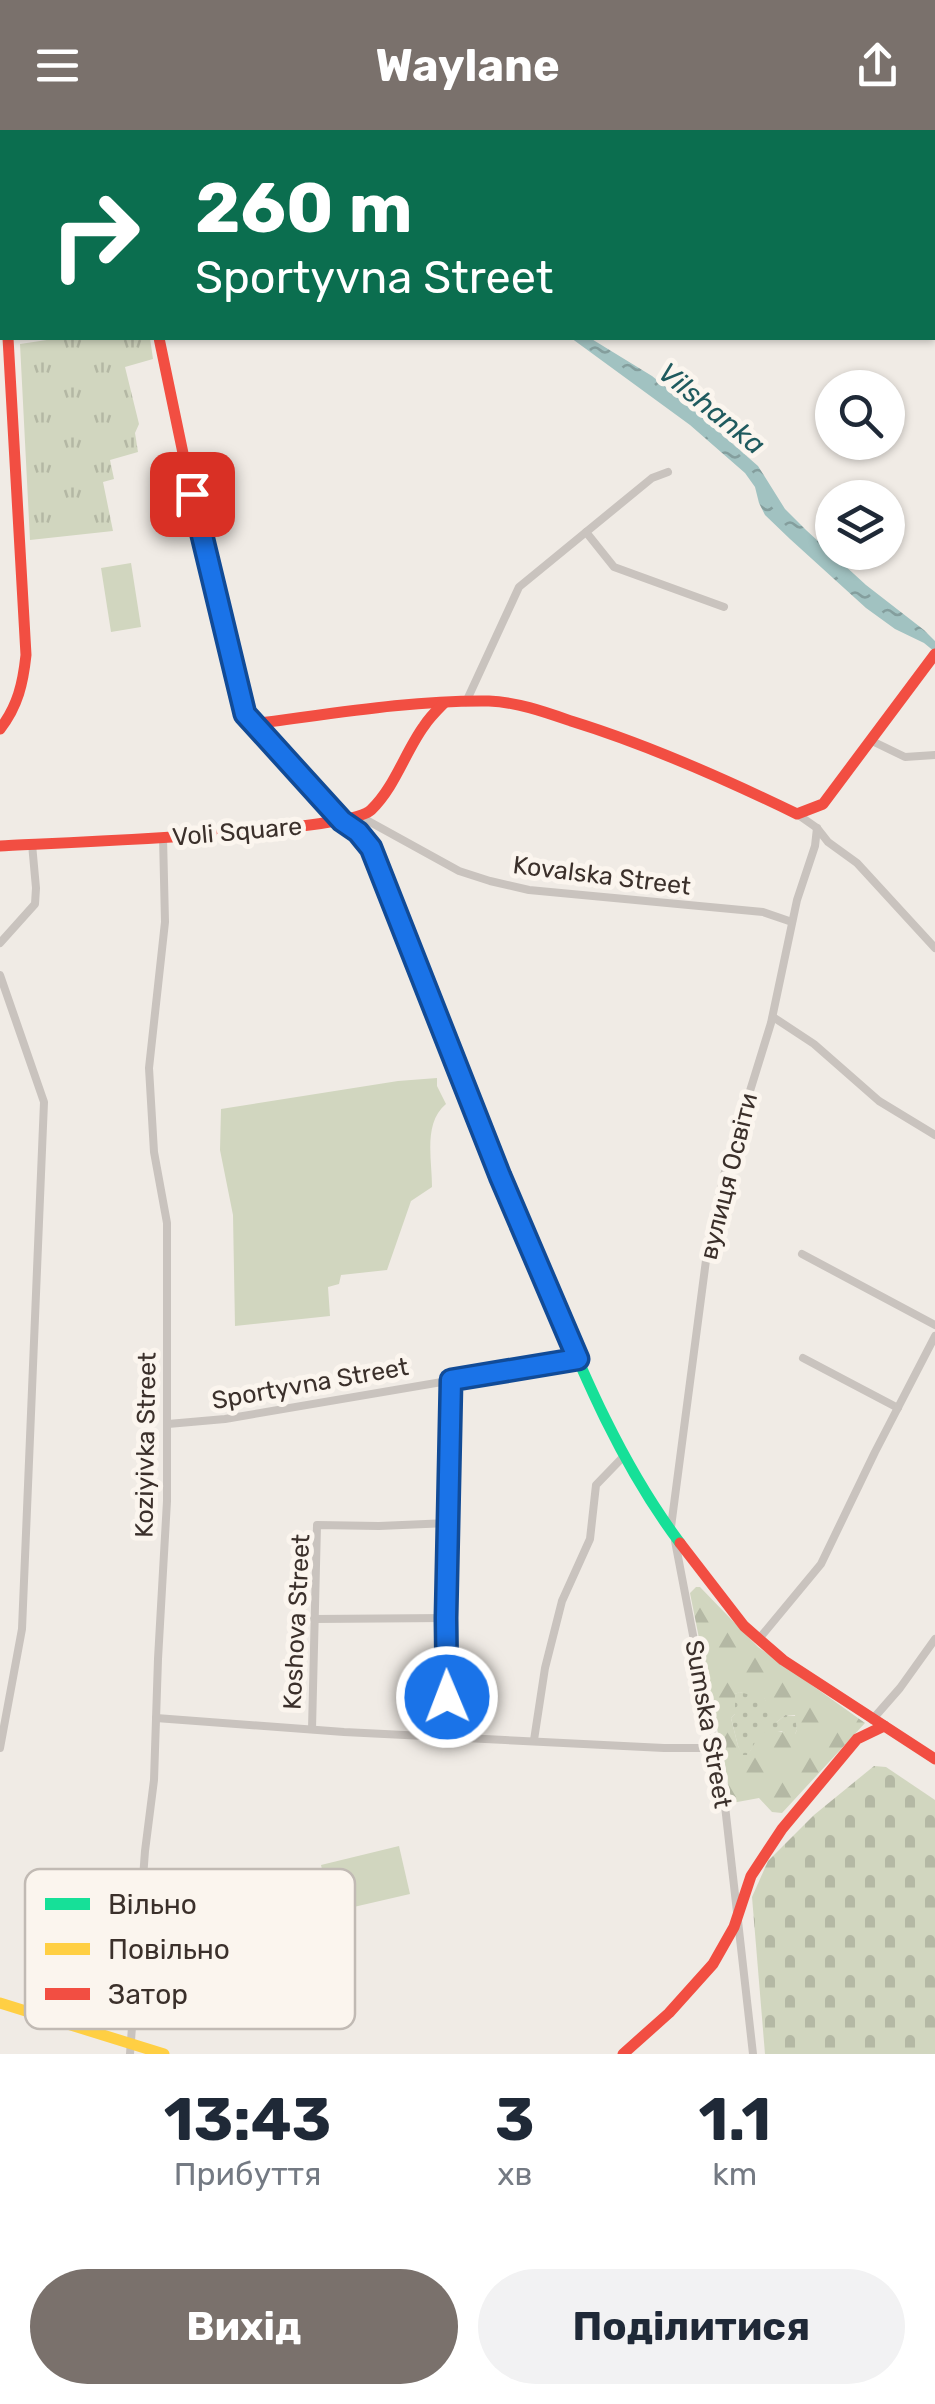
<!DOCTYPE html>
<html lang="uk">
<head>
<meta charset="utf-8">
<style>
  :root { --surface:#fff; --page:#f2f2f3; --text:#1f2937; --muted:#747a83; --accent:#7a716c }
  body { margin:0; font-family:Rubik,sans-serif; background:var(--page); color:var(--text); height:100vh; display:flex; flex-direction:column; font-size:38px; white-space:nowrap }
  * { box-sizing:border-box; margin:0 }
  p { font-size:32px; color:var(--muted) }
  .icon { flex:none; width:55px; height:55px; fill:none; stroke:currentColor; stroke-width:2; stroke-linecap:round; stroke-linejoin:round }
  .map { position:relative; height:1924px; overflow:hidden }
  .sheet { display:flex; flex-direction:column; background:var(--surface); flex:1 }
  .sheet>* { flex:none }
  .banner { position:absolute; left:0px; top:0px; width:935px; height:210px; box-shadow:0 2px 8px #0004; background:#0b6e4f; color:#fff; overflow:hidden }
  .controls { position:absolute; left:815px; top:240px; display:grid; gap:20px }
  .controls a { display:grid; place-items:center; width:90px; height:90px; border-radius:50%; background:var(--surface); box-shadow:0 2px 8px #0004; font-size:50px }
  .pin { position:absolute; display:grid; place-items:center; width:85px; height:85px; color:#fff; margin:-42px; border-radius:20px; box-shadow:0 5px 15px #0006 }
  .me { position:absolute; width:110px; margin:-55px; rotate:359deg; stroke-linejoin:round; filter:drop-shadow(0 0 8px #0008) }
  .turn { display:flex; align-items:center; gap:35px; height:210px; padding:0 30px; font-size:45px }
  .turn .icon { width:130px; height:130px; stroke-width:2.5 }
  .turn b { display:block; font-size:70px; line-height:85px }
  .eta { display:flex; justify-content:space-evenly; align-items:center; height:170px; text-align:center }
  .eta b { font-size:60px; font-weight:700; line-height:70px }
  .cta { display:flex; gap:20px; margin-top:auto; padding:20px 30px }
  .cta a { flex:1; height:115px; border-radius:60px; background:var(--accent); color:#fff; font-size:40px; font-weight:700; line-height:115px; text-align:center }
  .cta a+a { background:var(--page); color:var(--text) }
  header { display:flex; justify-content:space-between; align-items:center; height:130px; padding:0 30px; background:var(--accent); color:#fff; font-size:45px; font-weight:700 }
  .map>svg:first-child { display:block }
  .grass { fill:url(#grass-dots) }
  .forest { fill:url(#forest-firs); fill-rule:evenodd }
  .cemetery { fill:url(#cemetery-stones) }
  .park { fill:url(#park-tufts) }
  .garden { fill:#d1d6bf }
  .water { fill:url(#water-ripples) }
  .lines { fill:none; stroke-linecap:round; stroke-linejoin:round }
  .street { stroke:#c9c3be; stroke-width:8 }
  .fast { stroke:#16e098; stroke-width:11 }
  .slow { stroke:#ffcf43; stroke-width:11 }
  .jam { stroke:#f24e42; stroke-width:11 }
  .route-casing { stroke:#114b97; stroke-width:25 }
  .route { stroke:#1a73e8; stroke-width:18 }
  .labels { text-anchor:middle; stroke-width:10; stroke-linejoin:round; paint-order:stroke }
  .street-label { font-size:25px; fill:#3b302b; stroke:#fbf5ee }
  .water-label { font-size:28px; font-style:italic; fill:#1f5a5e; stroke:#fbf5ee }
  .key { fill:#fbf5ee; stroke:#c1bab4; stroke-width:2.5 }
  .key-label { font-size:28px; fill:#3b302b }
</style>
</head>
<body>
<header><svg class="icon" aria-label="menu" viewBox="0 0 24 24"><path d="M4 6h16M4 12h16M4 18h16"/></svg>Waylane<svg class="icon" aria-label="share" viewBox="0 0 24 24"><path d="M12 15V3M7 8l5-5 5 5M5 13v7h14v-7"/></svg></header>
<div class="map">
<svg width="935" height="1924" viewBox="0 0 935 1924">
  <defs>
    <pattern id="grass-dots" width="8" height="8" patternUnits="userSpaceOnUse" patternTransform="scale(2.5)"><rect width="8" height="8" fill="#d1d6bf"/><path d="M2 2h.1M6 6h.1" fill="none" stroke="#b4b8a4" stroke-width="1.8" stroke-linecap="round"/></pattern>
    <pattern id="forest-firs" width="22" height="20" patternUnits="userSpaceOnUse" patternTransform="scale(2.5)"><rect width="22" height="20" fill="#d1d6bf"/><path d="M5 1l3.5 6h-7zM16 11l3.5 6h-7z" fill="#b4b8a4"/></pattern>
    <pattern id="cemetery-stones" width="16" height="16" patternUnits="userSpaceOnUse" patternTransform="scale(2.5)"><rect width="16" height="16" fill="#d1d6bf"/><path d="M2 7V4a2 2 0 0 1 4 0v3zM10 15v-3a2 2 0 0 1 4 0v3z" fill="#b4b8a4"/></pattern>
    <pattern id="park-tufts" width="24" height="20" patternUnits="userSpaceOnUse" patternTransform="scale(2.5)"><rect width="24" height="20" fill="#d1d6bf"/><path d="M3 7l-1-3M5 7V3M7 7l1-3M15 17l-1-3M17 17v-4M19 17l1-3" fill="none" stroke="#b4b8a4"/></pattern>
    <pattern id="water-ripples" width="26" height="14" patternUnits="userSpaceOnUse" patternTransform="scale(2.5)"><rect width="26" height="14" fill="#a1c2c1"/><path d="M2 4q2-2 4 0t4 0M15 11q2-2 4 0t4 0" fill="none" stroke="#849e9d"/></pattern>
  </defs>
  <rect width="100%" height="100%" fill="#f0ebe5"/>
  <path class="grass" d="M 739,1562 L 763,1565 L 777,1592 L 785,1585 L 796,1586 L 797,1600 L 795,1604 L 790,1605 L 781,1601 L 762,1604 L 747,1626 L 742,1625 L 738,1616 L 731,1588 L 735,1584 L 735,1564 Z"/>
  <path class="forest" d="M 696,1457 L 700,1457 L 758,1517 L 865,1593 L 782,1683 L 772,1682 L 759,1668 L 732,1673 L 690,1463 ZM 740,1562 C 770,1571 760,1557 772,1589 L 777,1592 L 785,1585 L 795,1585 L 797,1600 L 795,1604 C 786,1603 770,1597 761,1604 C 756,1608 752,1620 747,1625 L 743,1625 L 738,1616 L 731,1588 L 735,1584 L 735,1564 Z"/>
  <path class="cemetery" d="M 874,1636 L 886,1637 L 935,1670 L 935,1924 L 765,1924 L 752,1767 L 768,1731 L 814,1685 Z"/>
  <path class="park" d="M 60,208 L 150,208 L 153,229 L 125,237 L 139,294 L 135,303 L 138,322 L 110,330 L 114,349 L 103,352 L 113,401 L 30,410 L 20,214 Z"/>
  <g class="garden">
    <path d="M 131,433 L 141,497 L 111,502 L 101,438 Z"/>
    <path d="M 437,948 L 437,956 L 446,974 C 423,993 432,1029 432,1057 L 411,1071 L 387,1140 L 341,1145 L 339,1154 L 328,1157 L 330,1186 L 235,1196 L 233,1085 L 220,1020 L 221,979 L 398,951 Z"/>
    <path d="M 399,1716 L 410,1764 L 332,1782 L 321,1735 Z"/>
  </g>
  <path class="water" d="M 571,208 L 590,208 L 652,246 L 693,279 L 758,336 L 785,379 L 806,400 L 866,455 L 924,500 L 935,511 L 935,522 L 924,513 L 895,499 L 866,478 L 790,409 L 765,385 L 759,373 L 755,357 L 745,343 L 690,295 Z"/>
  <g class="lines">
    <g class="street">
      <path d="M 429,0 L 441,2"/>
      <path d="M 869,0 L 873,2"/>
      <path d="M 274,2 L 285,0"/>
      <path d="M 585,2 L 592,0"/>
      <path d="M 932,36 L 935,38"/>
      <path d="M 586,402 L 614,437 L 724,477"/>
      <path d="M 466,572 L 519,457 L 652,348 L 668,342"/>
      <path d="M 872,611 L 905,627 L 935,625"/>
      <path d="M 797,684 L 817,698 L 828,712 L 857,733 L 935,818"/>
      <path d="M 361,687 L 459,741 L 490,751 L 529,760 L 763,782 L 792,792"/>
      <path d="M 0,813 L 35,774 L 36,758 L 32,714"/>
      <path d="M 0,845 L 44,972 L 22,1499 L 0,1618"/>
      <path d="M 773,887 L 814,914 L 879,971 L 935,1005"/>
      <path d="M 802,1124 L 935,1195"/>
      <path d="M 803,1228 L 898,1278"/>
      <path d="M 168,1294 L 225,1289 L 577,1229"/>
      <path d="M 671,1397 L 708,1115 L 724,1045 L 771,893 L 797,770 L 815,716 L 817,698"/>
      <path d="M 675,1411 L 724,1667 L 753,1924"/>
      <path d="M 314,1489 L 446,1488"/>
      <path d="M 758,1510 L 821,1434 L 875,1322 L 935,1206"/>
      <path d="M 156,1588 L 344,1602 L 664,1618 L 716,1618"/>
      <path d="M 872,1590 L 900,1558 L 935,1509"/>
      <path d="M 312,1599 L 317,1395 L 379,1396 L 449,1393"/>
      <path d="M 447,1607 L 446,1488 L 451,1250"/>
      <path d="M 534,1610 L 545,1538 L 562,1471 L 590,1409 L 596,1355 L 624,1326"/>
      <path d="M 130,1924 L 145,1721 L 154,1650 L 158,1529 L 167,1371 L 167,1093 L 154,1022 L 149,938 L 165,792 L 163,707"/>
    </g>
    <g class="fast">
      <path d="M 13,0 L 13,2"/>
      <path d="M 427,861 C 466,960 506,1059 547,1157 C 584,1246 622,1336 680,1413"/>
    </g>
    <g class="slow">
      <path d="M 116,0 L 117,2"/>
      <path d="M 0,1873 L 164,1924"/>
    </g>
    <g class="jam">
      <path d="M 2,35 L 0,40 L 2,84"/>
      <path d="M 159,208 L 199,400 L 242,578 L 253,594 L 342,691 L 358,702 L 371,718 L 427,861"/>
      <path d="M 253,594 C 331,584 410,570 489,571 C 517,572 545,582 571,591 C 649,615 723,648 797,684 L 823,674 L 935,524"/>
      <path d="M 0,599 C 18,576 23,553 26,525 L 8,208"/>
      <path d="M 0,716 C 52,713 348,703 371,680 C 395,657 405,622 424,596 C 429,588 437,580 444,573"/>
      <path d="M 680,1413 L 744,1496 L 783,1530 L 935,1629"/>
      <path d="M 623,1924 L 669,1883 L 713,1834 L 734,1797 L 751,1746 L 782,1699 L 857,1609 L 884,1596"/>
    </g>
  </g>
  <g class="lines">
    <defs>
      <path id="route" d="M 192,364 L 245,584 L 342,691 L 358,702 L 371,718 L 500,1046 L 578,1229 L 451,1250 L 446,1488 L 447,1567"/>
    </defs>
    <use href="#route" class="route-casing"/>
    <use href="#route" class="route"/>
  </g>
  <g class="labels">
    <g class="street-label">
      <text transform="translate(237 701) rotate(-5)" y="9">Voli Square</text>
      <text transform="translate(602 745) rotate(7)" y="9">Kovalska Street</text>
      <text transform="translate(728 1046) rotate(-76)" y="9">вулиця Освіти</text>
      <text transform="translate(310 1253) rotate(-10)" y="9">Sportyvna Street</text>
      <text transform="translate(145 1315) rotate(-89)" y="9">Koziyivka Street</text>
      <text transform="translate(296 1492) rotate(-87)" y="9">Koshova Street</text>
      <text transform="translate(709 1594) rotate(80)" y="9">Sumska Street</text>
    </g>
    <g class="water-label">
      <text transform="translate(712 278) rotate(39)" y="10">Vilshanka</text>
    </g>
  </g>
  <rect x="25" y="1739" width="330" height="160" rx="15" class="key"/>
  <rect x="45" y="1768" width="45" height="12" fill="#16e098"/>
  <rect x="45" y="1813" width="45" height="12" fill="#ffcf43"/>
  <rect x="45" y="1858" width="45" height="12" fill="#f24e42"/>
  <g class="key-label">
    <text x="108" y="1784">Вільно</text>
    <text x="108" y="1829">Повільно</text>
    <text x="108" y="1874">Затор</text>
  </g>
</svg>
<div class="controls">
<a><svg class="icon" aria-label="search" viewBox="0 0 24 24"><circle cx="10" cy="10" r="6"/><path d="M15 15l6 6"/></svg></a>
<a><svg class="icon" aria-label="layers" viewBox="0 0 24 24"><path d="M12 4l9 5-9 5-9-5zM3 14l9 5 9-5"/></svg></a>
</div>
<div class="pin" style="left:192px;top:364px;background:#d93025"><svg class="icon" aria-label="arrive" viewBox="0 0 24 24"><path d="M6 21V4h12l-3 4 3 4H6"/></svg></div>
<svg class="me" style="left:447px;top:1567px" viewBox="-20 -20 40 40"><circle r="17" fill="#1a73e8" stroke="#fff" stroke-width="3"/><path d="M0-11L8 9 0 5-8 9z" fill="#fff"/></svg>
<div class="banner">
<div class="turn"><svg class="icon" aria-label="right" viewBox="0 0 24 24"><path d="M7 20v-9h11M14 6l5 5-5 5"/></svg><div><b>260 m</b>Sportyvna Street</div></div>
</div>
</div>
<section class="sheet">
<div class="eta">
<div><b>13:43</b><p>Прибуття</p></div>
<div><b>3</b><p>хв</p></div>
<div><b>1.1</b><p>km</p></div>
</div>
<div class="cta"><a>Вихід</a><a>Поділитися</a></div>
</section>
</body>
</html>
